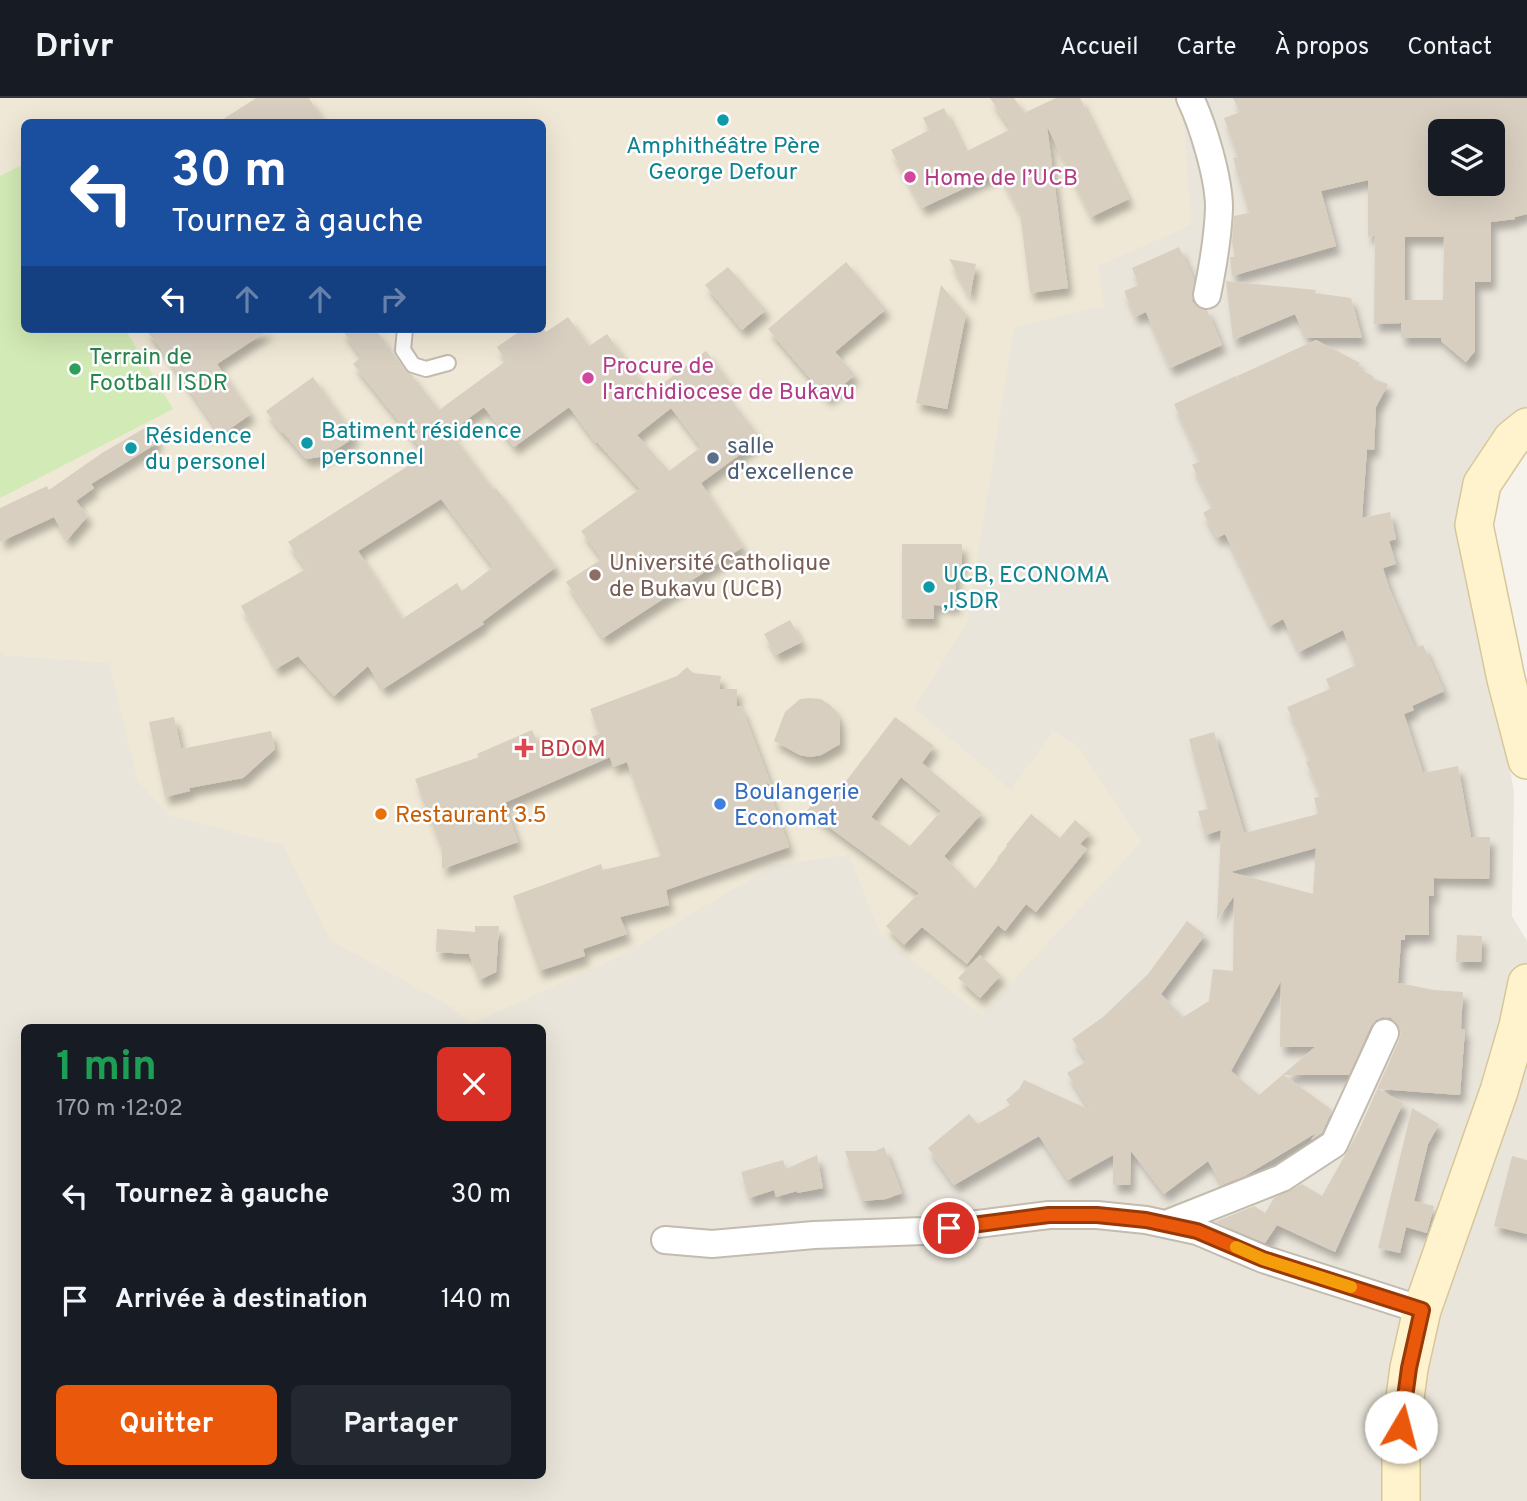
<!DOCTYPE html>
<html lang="fr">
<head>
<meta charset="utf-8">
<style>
  :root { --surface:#171b24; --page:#242831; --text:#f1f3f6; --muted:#9ea1a6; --line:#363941; --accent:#ea580c }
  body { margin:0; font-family:Overpass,sans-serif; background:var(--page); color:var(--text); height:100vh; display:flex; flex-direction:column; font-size:26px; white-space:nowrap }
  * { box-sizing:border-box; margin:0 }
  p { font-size:23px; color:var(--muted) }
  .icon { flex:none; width:38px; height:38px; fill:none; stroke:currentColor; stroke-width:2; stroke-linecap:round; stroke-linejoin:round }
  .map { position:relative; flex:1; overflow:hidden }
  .drawer { position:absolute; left:21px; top:926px; width:525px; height:455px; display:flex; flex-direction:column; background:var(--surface); border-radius:10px; box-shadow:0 7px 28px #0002 }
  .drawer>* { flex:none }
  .hud { position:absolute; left:21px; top:21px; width:525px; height:214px; border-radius:10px; box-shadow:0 7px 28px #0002; background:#1a4fa0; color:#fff; overflow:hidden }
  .controls { position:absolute; left:1428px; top:21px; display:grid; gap:14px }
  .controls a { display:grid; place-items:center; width:77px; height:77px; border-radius:10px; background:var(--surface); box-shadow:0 7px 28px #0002; font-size:35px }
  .pin { position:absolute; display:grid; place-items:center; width:60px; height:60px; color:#fff; margin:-30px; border:4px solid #fff; border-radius:50%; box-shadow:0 2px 7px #0007 }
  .me { position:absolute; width:77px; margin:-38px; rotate:8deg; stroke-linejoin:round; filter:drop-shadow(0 0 5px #0008) }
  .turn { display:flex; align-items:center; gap:24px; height:147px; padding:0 35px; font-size:32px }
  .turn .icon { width:91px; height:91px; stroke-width:2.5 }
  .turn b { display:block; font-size:49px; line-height:60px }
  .lanes { display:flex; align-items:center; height:66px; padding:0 35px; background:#0003; justify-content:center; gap:35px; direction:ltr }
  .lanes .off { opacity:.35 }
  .round { display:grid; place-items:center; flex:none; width:74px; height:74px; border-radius:10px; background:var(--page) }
  .summary { display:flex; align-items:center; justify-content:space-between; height:119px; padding:0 35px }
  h1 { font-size:42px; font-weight:700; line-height:52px; color:#1e9e55 }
  .primary-button { display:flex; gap:14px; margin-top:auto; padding:14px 35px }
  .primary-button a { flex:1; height:80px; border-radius:10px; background:var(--accent); color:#fff; font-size:28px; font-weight:700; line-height:80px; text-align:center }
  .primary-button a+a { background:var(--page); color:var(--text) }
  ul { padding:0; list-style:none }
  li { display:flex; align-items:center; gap:21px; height:105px; padding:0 35px }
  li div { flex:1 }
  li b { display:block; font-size:26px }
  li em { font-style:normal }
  header { display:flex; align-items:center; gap:42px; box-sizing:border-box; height:98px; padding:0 35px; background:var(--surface); border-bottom:2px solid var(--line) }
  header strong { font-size:33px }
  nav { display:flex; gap:38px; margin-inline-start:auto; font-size:24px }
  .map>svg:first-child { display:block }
  .residential { fill:#eae5da; fill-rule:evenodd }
  .education { fill:#efe8d6; fill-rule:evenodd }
  .green { fill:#d2eab5 }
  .building { fill:#d8cfc1; fill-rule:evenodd; filter:url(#shadow) }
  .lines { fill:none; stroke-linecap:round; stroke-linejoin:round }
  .lane-casing { stroke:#c2bbae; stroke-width:18 }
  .street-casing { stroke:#c2bbae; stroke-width:30 }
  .secondary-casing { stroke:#d6c79b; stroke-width:40 }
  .lane { stroke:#fff; stroke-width:14 }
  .street { stroke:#fff; stroke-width:26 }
  .secondary { stroke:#fff3cd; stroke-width:37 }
  .route-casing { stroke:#983908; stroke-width:18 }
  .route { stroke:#ea580c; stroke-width:12 }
  .slow { stroke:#f59e0b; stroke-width:12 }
  .culture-dot { fill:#0f9aa8; stroke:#fff; stroke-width:2.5 }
  .hotel-dot { fill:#d1479c; stroke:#fff; stroke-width:2.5 }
  .leisure-dot { fill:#2e9e5b; stroke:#fff; stroke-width:2.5 }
  .service-dot { fill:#5c6f8a; stroke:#fff; stroke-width:2.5 }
  .education-dot { fill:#8d6e63; stroke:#fff; stroke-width:2.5 }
  .health-dot { fill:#e0444e; stroke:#fff; stroke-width:2.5 }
  .shop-dot { fill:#3f7fe0; stroke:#fff; stroke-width:2.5 }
  .food-dot { fill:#e8710a; stroke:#fff; stroke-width:2.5 }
  .labels { text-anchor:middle; stroke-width:5; stroke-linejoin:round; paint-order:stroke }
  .culture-label { font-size:23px; fill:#0d838f; stroke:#fff; text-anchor:start }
  .hotel-label { font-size:23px; fill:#b23c85; stroke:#fff; text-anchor:start }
  .leisure-label { font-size:23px; fill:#27864d; stroke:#fff; text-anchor:start }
  .service-label { font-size:23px; fill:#4e5e75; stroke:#fff; text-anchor:start }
  .education-label { font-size:23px; fill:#785e54; stroke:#fff; text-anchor:start }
  .health-label { font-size:23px; fill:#be3a42; stroke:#fff; text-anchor:start }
  .shop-label { font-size:23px; fill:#366cbe; stroke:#fff; text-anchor:start }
  .food-label { font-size:23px; fill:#c56008; stroke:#fff; text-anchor:start }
</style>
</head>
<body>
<header>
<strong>Drivr</strong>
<nav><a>Accueil</a><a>Carte</a><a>À propos</a><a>Contact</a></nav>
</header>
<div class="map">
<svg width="1527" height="1403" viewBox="0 0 1527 1403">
  <defs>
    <filter id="shadow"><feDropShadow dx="4.5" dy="8" stdDeviation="3.5" flood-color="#0004"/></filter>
  </defs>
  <rect width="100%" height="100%" fill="#f6f3ec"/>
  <path class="residential" d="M 0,0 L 1527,0 L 1527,309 L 1483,358 L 1456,433 L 1499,613 L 1514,694 L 1512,818 L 1527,843 L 1527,1403 L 0,1403 ZM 24,24 L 542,24 L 542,231 L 24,231 ZM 1440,33 L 1493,33 L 1493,86 L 1440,86 ZM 24,929 L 542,929 L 542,1377 L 24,1377 Z"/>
  <path class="education" d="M 0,0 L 1177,0 L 1183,11 L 1191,127 L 1098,168 L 1104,209 L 1088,211 L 1014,229 L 967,524 L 914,610 L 1011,692 L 1053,633 L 1079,649 L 1141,744 L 981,917 L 881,837 L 849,757 L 774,767 L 622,857 L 471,926 L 442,903 L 331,843 L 283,747 L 169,717 L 138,683 L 109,565 L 4,557 L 0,553 ZM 24,24 L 542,24 L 542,231 L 24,231 Z"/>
  <path class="green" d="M 24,66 L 24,231 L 125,231 L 173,311 L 0,400 L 0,78 Z"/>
  <g class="building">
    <path d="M 256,0 L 309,0 L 324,24 L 219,24 Z"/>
    <path d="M 990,0 L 1014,0 L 1024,15 L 1056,0 L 1080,0 L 1129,101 L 1091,119 L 1047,28 L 1068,190 L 1030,195 L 1020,115 L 999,74 L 922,110 L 891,52 L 929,32 L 923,20 L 944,10 L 965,54 L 1011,31 Z"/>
    <path d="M 1233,0 L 1527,0 L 1527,116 L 1515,119 L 1515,121 L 1491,124 L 1491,184 L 1475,184 L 1475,253 L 1466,264 L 1441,243 L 1441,240 L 1401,240 L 1401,225 L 1374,226 L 1375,137 L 1368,139 L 1368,82 L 1321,93 L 1336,148 L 1232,178 L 1230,159 L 1235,159 L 1232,144 L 1234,118 L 1249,115 L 1233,60 L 1238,59 L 1224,20 L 1240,14 ZM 1435,33 L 1493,33 L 1493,86 L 1440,86 L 1440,58 ZM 1405,139 L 1444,139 L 1443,202 L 1405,202 Z"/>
    <path d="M 1179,149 L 1194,182 L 1192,203 L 1197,209 L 1207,212 L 1222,247 L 1170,270 L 1146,214 L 1135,219 L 1124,193 L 1139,187 L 1132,170 Z"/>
    <path d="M 949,161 L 976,166 L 970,199 Z"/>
    <path d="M 846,164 L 886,211 L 835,254 L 855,277 L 827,300 L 768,231 Z"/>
    <path d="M 728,169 L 766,212 L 742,232 L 705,187 Z"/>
    <path d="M 1226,183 L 1316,192 L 1315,195 L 1351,200 L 1362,240 L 1306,240 L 1295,216 L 1233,242 Z"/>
    <path d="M 941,187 L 966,216 L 947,311 L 916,305 Z"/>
    <path d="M 568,219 L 589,248 L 607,236 L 650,295 L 706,253 L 731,286 L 723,292 L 761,341 L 701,385 L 743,449 L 603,540 L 566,484 L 602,461 L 581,433 L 640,391 L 597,344 L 596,345 L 569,309 L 514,349 L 484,309 L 450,334 L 493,391 L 496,390 L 556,469 L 482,524 L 484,526 L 383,591 L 368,568 L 334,598 L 298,558 L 276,571 L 241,508 L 306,471 L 288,444 L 419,361 L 416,357 L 422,352 L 353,266 L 361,259 L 342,231 L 375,231 L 405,272 L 411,276 L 439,312 L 506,263 L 497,249 L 523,231 L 544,231 L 546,234 ZM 671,310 L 701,349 L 669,373 L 637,337 ZM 441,401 L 493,469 L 462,493 L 457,485 L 402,521 L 358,453 Z"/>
    <path d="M 145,231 L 270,231 L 217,266 L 251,316 L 221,337 L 159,248 Z"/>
    <path d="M 1316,242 L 1360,265 L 1358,270 L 1373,278 L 1373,281 L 1388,286 L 1376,309 L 1374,352 L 1367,351 L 1362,420 L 1390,414 L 1396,441 L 1389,443 L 1396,466 L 1383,470 L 1389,490 L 1415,550 L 1423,547 L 1444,593 L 1412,608 L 1414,612 L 1404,616 L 1423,675 L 1458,668 L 1471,739 L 1490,739 L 1489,781 L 1434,780 L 1434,798 L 1429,798 L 1429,837 L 1405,837 L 1405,842 L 1401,842 L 1398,885 L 1434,892 L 1463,894 L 1461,931 L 1465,931 L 1460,997 L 1379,991 L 1403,1005 L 1335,1154 L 1277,1127 L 1265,1145 L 1215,1124 L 1254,1108 L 1265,1115 L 1274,1100 L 1302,1086 L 1322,1098 L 1359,1032 L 1399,942 L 1401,934 L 1398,927 L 1391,920 L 1383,919 L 1376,922 L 1371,928 L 1349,977 L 1284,977 L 1332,1012 L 1322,1035 L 1311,1042 L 1316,1035 L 1245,1078 L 1222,1087 L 1208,1063 L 1164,1096 L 1131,1053 L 1130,1087 L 1113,1087 L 1113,1057 L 1068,1082 L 1039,1038 L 954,1087 L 928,1050 L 969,1016 L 978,1026 L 1010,1007 L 1006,1002 L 1019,991 L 1024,982 L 1090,1012 L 1067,975 L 1087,963 L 1072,941 L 1103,919 L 1148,876 L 1187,823 L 1205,837 L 1161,896 L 1183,919 L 1209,903 L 1213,871 L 1233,873 L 1234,798 L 1217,822 L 1221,732 L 1205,737 L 1198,713 L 1208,711 L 1189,641 L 1214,634 L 1244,735 L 1318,716 L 1314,700 L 1321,698 L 1306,664 L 1310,662 L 1287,609 L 1330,591 L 1326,581 L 1356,567 L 1343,532 L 1299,554 L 1283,521 L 1270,528 L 1225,436 L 1217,440 L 1203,415 L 1213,409 L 1192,367 L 1200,363 L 1174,306 L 1236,278 L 1238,284 L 1237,278 ZM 1316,750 L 1313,796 L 1230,774 ZM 1281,883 L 1280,949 L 1315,949 L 1259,997 L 1231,973 Z"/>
    <path d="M 313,279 L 355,339 L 326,358 L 306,361 L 283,334 L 282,335 L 266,313 Z"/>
    <path d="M 148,328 L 159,344 L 91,386 L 94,390 L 76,403 L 88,418 L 67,442 L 54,419 L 0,444 L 0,410 L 47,388 L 49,392 L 102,355 Z"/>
    <path d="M 902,446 L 962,446 L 962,470 L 956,470 L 956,508 L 934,507 L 934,521 L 902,521 Z"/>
    <path d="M 790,522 L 802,544 L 776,557 L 764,536 Z"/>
    <path d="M 687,569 L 693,575 L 721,578 L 719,591 L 737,591 L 737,609 L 741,608 L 771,687 L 766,684 L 789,749 L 666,792 L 669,807 L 620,819 L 627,836 L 583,851 L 585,858 L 539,873 L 513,798 L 601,766 L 603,772 L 661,758 L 627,664 L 613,669 L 610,659 L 504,705 L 518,744 L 442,771 L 442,752 L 415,681 L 479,659 L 477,656 L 532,632 L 544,659 L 599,636 L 590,611 L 677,578 Z"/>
    <path d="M 810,600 L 821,601 L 830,607 L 837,614 L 840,624 L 840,646 L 821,657 L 810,659 L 800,657 L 774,643 L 785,614 L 800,601 Z"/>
    <path d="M 174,619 L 181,651 L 271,633 L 275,651 L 243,680 L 189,690 L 190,693 L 165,699 L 149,624 Z"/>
    <path d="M 895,619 L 934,648 L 922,665 L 982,715 L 944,758 L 975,791 L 998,761 L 997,760 L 1007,748 L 1006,747 L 1031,716 L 1060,740 L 1075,722 L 1090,735 L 1080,746 L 1087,751 L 1036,814 L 1026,806 L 1005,833 L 998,827 L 967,866 L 922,829 L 904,847 L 886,828 L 919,795 L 807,713 L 826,687 L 837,695 ZM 901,679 L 941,713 L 910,748 L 871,719 Z"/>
    <path d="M 475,828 L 499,828 L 496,874 L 479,882 L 469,856 L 436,854 L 437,831 L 475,834 Z"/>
    <path d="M 1457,837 L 1482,838 L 1481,864 L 1456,864 Z"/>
    <path d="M 980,857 L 1001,877 L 980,900 L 958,880 Z"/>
    <path d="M 1412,1010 L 1439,1026 L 1428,1046 L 1414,1103 L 1434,1108 L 1427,1135 L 1406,1129 L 1400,1155 L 1378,1150 Z"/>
    <path d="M 884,1049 L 902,1095 L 886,1101 L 862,1103 L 845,1053 L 875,1053 Z"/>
    <path d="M 817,1057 L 823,1090 L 797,1095 L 797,1093 L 776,1099 L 774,1092 L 749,1100 L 741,1074 L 783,1062 L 786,1071 Z"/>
    <path d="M 1512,1058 L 1527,1062 L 1527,1136 L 1494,1128 Z"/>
  </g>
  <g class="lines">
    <defs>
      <path id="lane" d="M 405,231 L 403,252 L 413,267 L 426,271 L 448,265"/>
      <g id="street">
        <path d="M 1190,0 C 1203,27 1219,80 1219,110 C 1218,140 1213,168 1207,197"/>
        <path d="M 1166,1126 L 1282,1080 L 1334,1046 L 1385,935"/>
        <path d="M 665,1142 L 712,1146 L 814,1137 L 923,1133 L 1049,1117 L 1097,1117 L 1146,1122 L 1197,1133 L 1263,1161 L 1422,1212"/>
      </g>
      <g id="secondary">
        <path d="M 1527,329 L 1512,341 L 1482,386 L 1474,427 L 1506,581 L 1527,662"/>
        <path d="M 1401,1403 L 1401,1329 L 1409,1270 L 1422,1212 L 1499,993 L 1518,928 L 1527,885"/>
      </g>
    </defs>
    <use href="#lane" class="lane-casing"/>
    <use href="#street" class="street-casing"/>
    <use href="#secondary" class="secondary-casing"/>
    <use href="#lane" class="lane"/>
    <use href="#street" class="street"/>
    <use href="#secondary" class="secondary"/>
  </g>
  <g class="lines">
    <defs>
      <path id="route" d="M 949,1130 L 1049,1117 L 1097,1117 L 1146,1122 L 1197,1133 L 1263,1161 L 1422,1212 L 1409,1270 L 1401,1329"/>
    </defs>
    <use href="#route" class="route-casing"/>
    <use href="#route" class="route"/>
    <path class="slow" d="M 1236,1149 L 1263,1161 L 1351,1189"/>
  </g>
  <g class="culture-dot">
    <circle cx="723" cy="22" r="7"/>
    <circle cx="307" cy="345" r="7"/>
    <circle cx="131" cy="350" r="7"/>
    <circle cx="929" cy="489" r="7"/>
  </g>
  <g class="hotel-dot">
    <circle cx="910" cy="79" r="7"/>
    <circle cx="588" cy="280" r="7"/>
  </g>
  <circle class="leisure-dot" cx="75" cy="271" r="7"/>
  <circle class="service-dot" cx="713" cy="360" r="7"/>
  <circle class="education-dot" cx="595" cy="477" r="7"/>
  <path class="health-dot" d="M520.5 639.5h7v7h7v7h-7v7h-7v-7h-7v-7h7z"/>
  <circle class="shop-dot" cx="720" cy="706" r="7"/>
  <circle class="food-dot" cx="381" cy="716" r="7"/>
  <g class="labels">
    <g class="culture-label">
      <text x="723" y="55" text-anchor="middle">Amphithéâtre Père<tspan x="723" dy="26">George Defour</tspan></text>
      <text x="321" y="340">Batiment résidence<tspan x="321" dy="26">personnel</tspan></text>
      <text x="145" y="345">Résidence<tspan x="145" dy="26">du personel</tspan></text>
      <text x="943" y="484">UCB, ECONOMA<tspan x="943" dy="26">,ISDR</tspan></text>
    </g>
    <g class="hotel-label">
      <text x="924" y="87">Home de l’UCB</text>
      <text x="602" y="275">Procure de<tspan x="602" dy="26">l'archidiocese de Bukavu</tspan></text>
    </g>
    <g class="leisure-label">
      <text x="89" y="266">Terrain de<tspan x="89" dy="26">Football ISDR</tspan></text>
    </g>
    <g class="service-label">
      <text x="727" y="355">salle<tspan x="727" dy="26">d'excellence</tspan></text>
    </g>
    <g class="education-label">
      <text x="609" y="472">Université Catholique<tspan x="609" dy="26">de Bukavu (UCB)</tspan></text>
    </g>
    <g class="health-label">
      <text x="540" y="658">BDOM</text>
    </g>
    <g class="shop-label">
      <text x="734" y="701">Boulangerie<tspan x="734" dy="26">Economat</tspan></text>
    </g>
    <g class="food-label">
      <text x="395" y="724">Restaurant 3.5</text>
    </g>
  </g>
</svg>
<div class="controls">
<a><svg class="icon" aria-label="layers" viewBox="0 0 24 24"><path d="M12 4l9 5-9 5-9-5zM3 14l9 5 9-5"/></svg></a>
</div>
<div class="pin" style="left:949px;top:1130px;background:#d93025"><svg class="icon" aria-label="arrive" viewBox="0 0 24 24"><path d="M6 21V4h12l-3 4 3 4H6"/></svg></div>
<svg class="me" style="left:1401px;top:1329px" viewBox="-20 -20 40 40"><circle r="19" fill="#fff"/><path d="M0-13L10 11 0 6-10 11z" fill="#ea580c"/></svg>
<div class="hud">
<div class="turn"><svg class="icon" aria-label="left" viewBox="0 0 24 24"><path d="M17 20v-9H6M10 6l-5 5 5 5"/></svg><div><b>30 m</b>Tournez à gauche</div></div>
<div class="lanes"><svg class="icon" aria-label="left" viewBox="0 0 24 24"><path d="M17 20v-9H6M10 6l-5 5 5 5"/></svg><svg class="icon off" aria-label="ahead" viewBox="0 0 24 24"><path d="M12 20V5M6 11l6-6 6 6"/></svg><svg class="icon off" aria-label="ahead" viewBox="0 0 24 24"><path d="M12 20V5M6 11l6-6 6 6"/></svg><svg class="icon off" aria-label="right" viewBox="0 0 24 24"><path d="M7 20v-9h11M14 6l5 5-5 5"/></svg></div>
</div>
<section class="drawer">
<div class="summary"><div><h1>1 min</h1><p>170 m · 12:02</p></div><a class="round" style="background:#d93025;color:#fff"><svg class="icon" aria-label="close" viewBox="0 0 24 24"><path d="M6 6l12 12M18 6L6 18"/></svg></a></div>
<ul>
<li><svg class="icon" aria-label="left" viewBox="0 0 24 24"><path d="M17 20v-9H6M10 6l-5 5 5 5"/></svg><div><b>Tournez à gauche</b></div><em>30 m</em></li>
<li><svg class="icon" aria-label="arrive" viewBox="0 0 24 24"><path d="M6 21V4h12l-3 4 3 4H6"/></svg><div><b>Arrivée à destination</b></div><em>140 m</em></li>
</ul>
<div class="primary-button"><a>Quitter</a><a>Partager</a></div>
</section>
</div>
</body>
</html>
